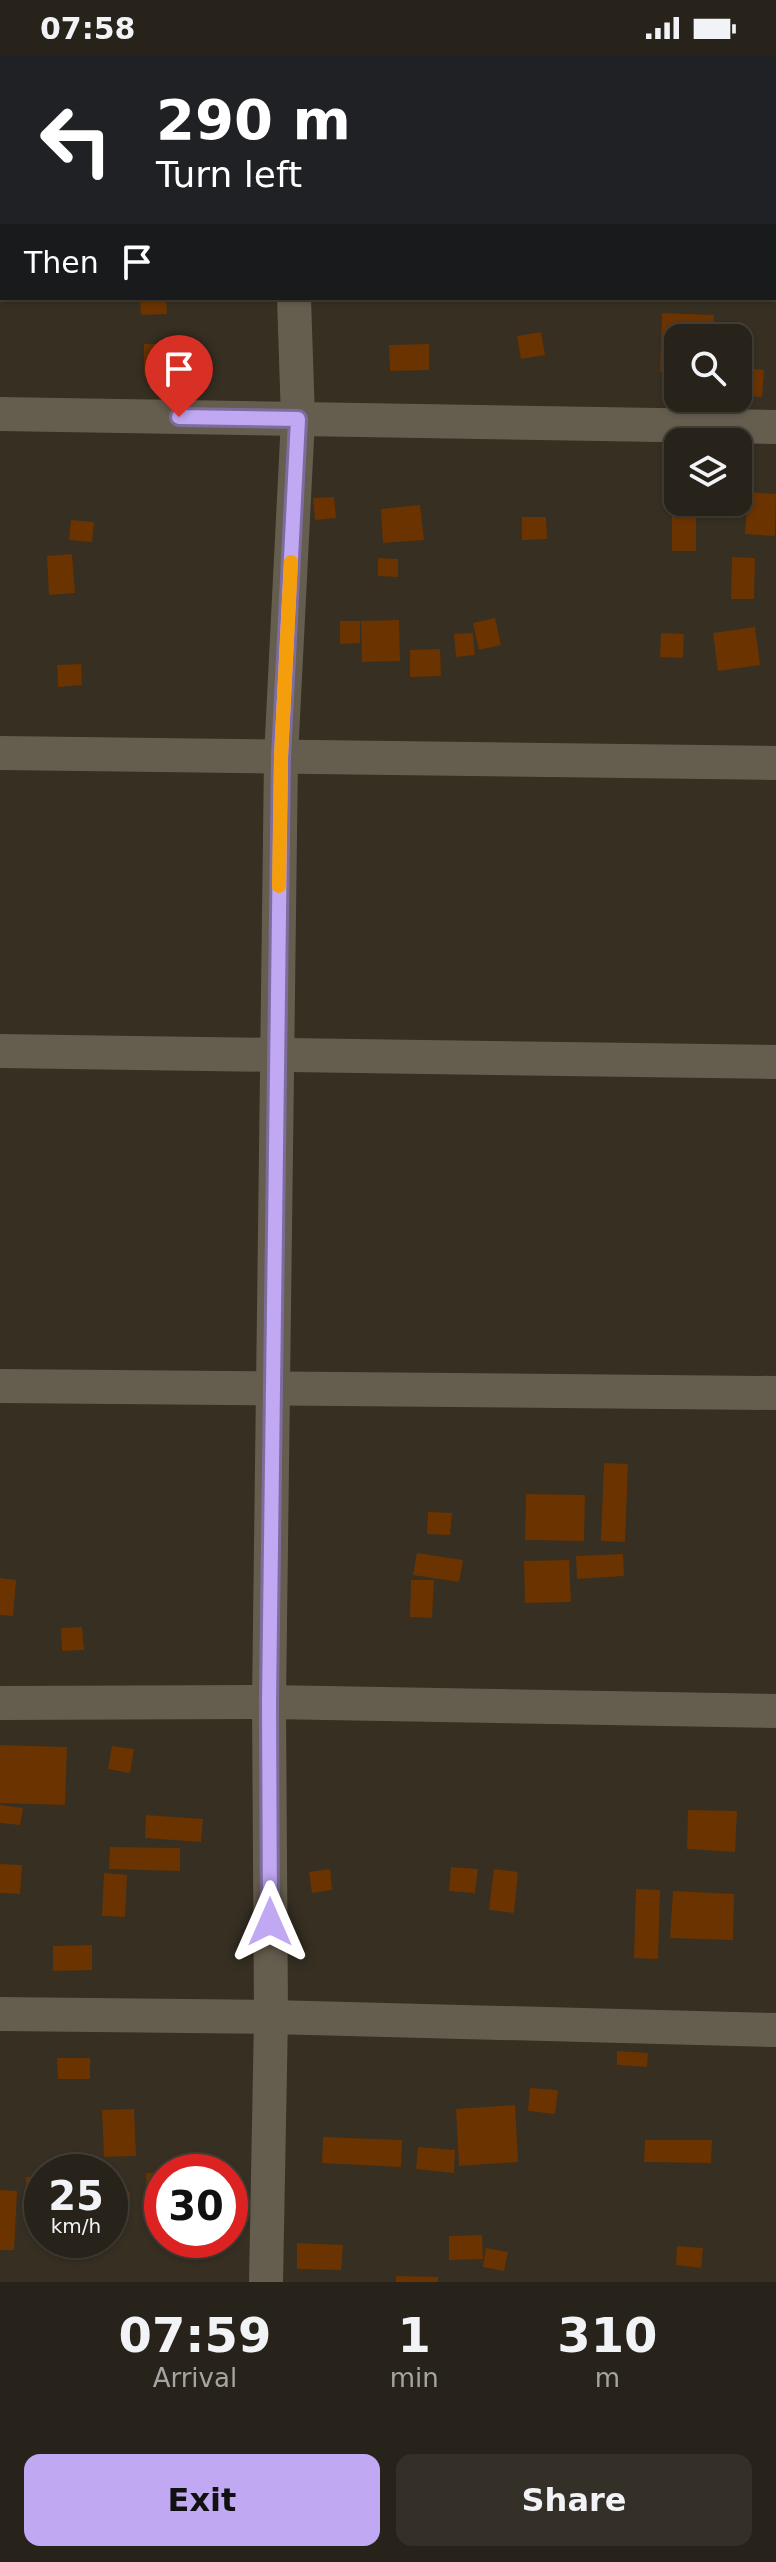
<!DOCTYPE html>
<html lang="en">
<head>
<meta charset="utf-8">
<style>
  :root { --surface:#28231a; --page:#342f27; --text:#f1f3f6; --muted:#a5a4a2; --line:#444039; --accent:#c0a8f3 }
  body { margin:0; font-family:"DejaVu Sans",sans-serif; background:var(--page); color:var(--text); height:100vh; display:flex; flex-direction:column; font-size:30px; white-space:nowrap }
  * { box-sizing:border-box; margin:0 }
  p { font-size:26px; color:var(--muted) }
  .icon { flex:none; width:44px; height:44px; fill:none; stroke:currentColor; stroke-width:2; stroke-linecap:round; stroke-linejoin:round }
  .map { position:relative; height:2226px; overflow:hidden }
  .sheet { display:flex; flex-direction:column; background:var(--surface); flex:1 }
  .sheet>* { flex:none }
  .hud { position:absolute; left:0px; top:0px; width:776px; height:244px; box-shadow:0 2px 6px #0004,0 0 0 2px var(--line); background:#202124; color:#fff; overflow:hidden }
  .buttons { position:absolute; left:664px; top:268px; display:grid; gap:16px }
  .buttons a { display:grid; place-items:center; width:88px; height:88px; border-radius:16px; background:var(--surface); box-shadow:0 2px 6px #0004,0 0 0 2px var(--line); font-size:40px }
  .speed { position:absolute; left:24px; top:2098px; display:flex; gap:16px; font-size:40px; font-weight:700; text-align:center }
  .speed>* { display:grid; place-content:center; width:104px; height:104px; border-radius:50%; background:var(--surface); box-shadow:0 2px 6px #0004,0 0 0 2px var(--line); line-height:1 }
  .speed small { font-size:20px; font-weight:400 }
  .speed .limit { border:12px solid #d22; background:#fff; color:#111 }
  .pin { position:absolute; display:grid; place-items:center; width:68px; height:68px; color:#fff; margin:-82px -34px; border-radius:50% 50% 50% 0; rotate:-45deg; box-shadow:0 0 8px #0007 }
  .pin .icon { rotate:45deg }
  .me { position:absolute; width:88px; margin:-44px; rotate:0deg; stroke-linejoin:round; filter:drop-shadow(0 0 6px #0008) }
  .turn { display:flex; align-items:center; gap:28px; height:168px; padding:0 24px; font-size:36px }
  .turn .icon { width:104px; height:104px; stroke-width:2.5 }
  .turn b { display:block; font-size:56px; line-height:68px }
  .then { display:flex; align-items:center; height:76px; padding:0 24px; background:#0003; gap:16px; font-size:30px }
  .eta { display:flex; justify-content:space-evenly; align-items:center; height:136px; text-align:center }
  .eta b { font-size:48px; font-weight:600; line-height:56px }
  .button { display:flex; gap:16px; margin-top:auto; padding:16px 24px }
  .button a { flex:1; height:92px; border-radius:16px; background:var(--accent); color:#111; font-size:32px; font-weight:600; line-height:92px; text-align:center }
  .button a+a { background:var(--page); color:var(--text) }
  .status { display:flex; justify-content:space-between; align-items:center; height:56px; padding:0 40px; background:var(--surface); direction:ltr }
  .status svg { height:22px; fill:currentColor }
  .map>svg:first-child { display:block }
  .building { fill:#6a3300 }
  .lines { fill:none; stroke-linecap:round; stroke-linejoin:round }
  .street { stroke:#655e4f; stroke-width:34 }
  .route-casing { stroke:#7d6d9e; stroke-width:20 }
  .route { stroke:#c0a8f3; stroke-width:14 }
  .slow { stroke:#f59e0b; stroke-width:14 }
</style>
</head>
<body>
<div class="status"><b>07:58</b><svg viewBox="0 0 49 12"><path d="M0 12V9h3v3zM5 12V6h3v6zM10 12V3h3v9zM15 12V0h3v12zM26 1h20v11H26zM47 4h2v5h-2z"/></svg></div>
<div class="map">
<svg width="776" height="2226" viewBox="0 0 776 2226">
  <rect width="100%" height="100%" fill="#362f22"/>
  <g class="building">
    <path d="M 140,242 L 166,242 L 167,258 L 141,259 Z"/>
    <path d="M 662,257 L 714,259 L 713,282 L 678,282 L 678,317 L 660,316 Z"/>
    <path d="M 541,276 L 545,299 L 521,303 L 517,280 Z"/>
    <path d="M 144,288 L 163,288 L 164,318 L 144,319 Z"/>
    <path d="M 429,288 L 429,314 L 390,315 L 389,289 Z"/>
    <path d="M 739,312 L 764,314 L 762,341 L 738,339 Z"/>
    <path d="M 748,436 L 776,438 L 775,480 L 745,478 Z"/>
    <path d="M 334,441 L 336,462 L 315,464 L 313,442 Z"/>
    <path d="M 420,449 L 424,484 L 383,487 L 381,453 Z"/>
    <rect x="672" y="453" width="24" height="42"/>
    <path d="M 522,461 L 546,461 L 547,483 L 522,484 Z"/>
    <path d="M 71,464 L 94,466 L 92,486 L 69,484 Z"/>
    <path d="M 72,498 L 75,537 L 49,539 L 47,500 Z"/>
    <path d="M 732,501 L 755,502 L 754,543 L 731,543 Z"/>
    <path d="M 378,502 L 398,503 L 398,521 L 378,520 Z"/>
    <path d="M 495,562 L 501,589 L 479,594 L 473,567 Z"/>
    <path d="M 399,564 L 400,605 L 362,606 L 361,565 Z"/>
    <path d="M 340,565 L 360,565 L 360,587 L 340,588 Z"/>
    <path d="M 755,571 L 760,609 L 718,615 L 713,577 Z"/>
    <path d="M 473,577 L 475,599 L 456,601 L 454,578 Z"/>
    <path d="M 661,577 L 684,578 L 683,602 L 660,601 Z"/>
    <path d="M 440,593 L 441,620 L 410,621 L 410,594 Z"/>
    <path d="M 81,608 L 82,629 L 58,631 L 57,609 Z"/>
    <path d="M 604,1407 L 628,1408 L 625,1486 L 601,1485 Z"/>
    <path d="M 526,1438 L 585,1439 L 584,1485 L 525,1484 Z"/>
    <path d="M 428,1456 L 452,1457 L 450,1479 L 427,1478 Z"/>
    <path d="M 417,1497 L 463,1504 L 459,1526 L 413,1519 Z"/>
    <path d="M 623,1498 L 624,1520 L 577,1523 L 576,1500 Z"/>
    <path d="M 569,1504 L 571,1546 L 525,1547 L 524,1505 Z"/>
    <path d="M 0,1522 L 16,1524 L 13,1560 L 0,1559 Z"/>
    <path d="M 411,1524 L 434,1524 L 432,1562 L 410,1561 Z"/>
    <path d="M 82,1571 L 84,1594 L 62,1595 L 61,1572 Z"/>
    <path d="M 0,1689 L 67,1691 L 65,1749 L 0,1747 Z"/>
    <path d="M 112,1690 L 134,1693 L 130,1717 L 108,1713 Z"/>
    <path d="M 0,1749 L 23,1752 L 20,1769 L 0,1767 Z"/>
    <path d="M 688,1754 L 737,1755 L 735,1796 L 687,1793 Z"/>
    <path d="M 146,1759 L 203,1763 L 201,1786 L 145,1782 Z"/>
    <path d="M 110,1791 L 180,1792 L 180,1815 L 109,1813 Z"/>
    <path d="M 0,1808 L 22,1809 L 20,1838 L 0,1837 Z"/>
    <path d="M 451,1811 L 478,1813 L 475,1837 L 449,1835 Z"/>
    <path d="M 330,1813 L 332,1834 L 312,1837 L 309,1816 Z"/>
    <path d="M 494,1813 L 518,1816 L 514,1857 L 489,1854 Z"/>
    <path d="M 104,1817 L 127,1819 L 125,1861 L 102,1860 Z"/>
    <path d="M 636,1833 L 660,1834 L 658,1903 L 634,1902 Z"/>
    <path d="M 673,1835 L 734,1838 L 733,1884 L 670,1882 Z"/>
    <path d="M 92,1889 L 92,1914 L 53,1915 L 53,1890 Z"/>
    <path d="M 617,1995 L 648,1997 L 647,2011 L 617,2009 Z"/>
    <path d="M 57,2002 L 90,2002 L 90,2023 L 58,2023 Z"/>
    <path d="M 530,2032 L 558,2034 L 555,2058 L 528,2055 Z"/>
    <path d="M 515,2049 L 518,2106 L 459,2110 L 456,2053 Z"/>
    <path d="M 134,2053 L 136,2100 L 104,2101 L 102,2054 Z"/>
    <path d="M 323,2081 L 402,2084 L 401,2111 L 322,2107 Z"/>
    <path d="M 645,2084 L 712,2084 L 711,2107 L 644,2106 Z"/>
    <path d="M 418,2091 L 455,2094 L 454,2117 L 416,2113 Z"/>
    <path d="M 162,2116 L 162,2139 L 147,2140 L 146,2117 Z"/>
    <path d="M 42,2120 L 42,2159 L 27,2160 L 26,2121 Z"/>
    <path d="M 0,2134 L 17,2135 L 14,2194 L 0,2194 Z"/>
    <path d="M 110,2135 L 130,2136 L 128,2162 L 110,2161 Z"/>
    <path d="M 482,2179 L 483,2203 L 449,2204 L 449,2180 Z"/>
    <path d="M 297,2187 L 343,2189 L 341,2214 L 297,2213 Z"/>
    <path d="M 677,2190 L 703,2192 L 701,2212 L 676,2209 Z"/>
    <path d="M 486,2192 L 508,2196 L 504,2215 L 483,2211 Z"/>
    <path d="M 396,2220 L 438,2221 L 438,2226 L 396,2226 Z"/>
  </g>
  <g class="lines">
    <g class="street">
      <path d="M 290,2 L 290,0"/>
      <path d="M 0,64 L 2,64"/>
      <path d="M 774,74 L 776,74"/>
      <path d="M 0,358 L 776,371"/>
      <path d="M 0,697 L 776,707"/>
      <path d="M 0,995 L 776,1006"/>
      <path d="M 0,1330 L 776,1337"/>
      <path d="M 0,1647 L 269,1646 L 776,1655"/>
      <path d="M 0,1958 L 271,1961 L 776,1974"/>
      <path d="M 266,2226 L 271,1961 L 269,1646 L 281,701 L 298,363 L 294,242"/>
    </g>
  </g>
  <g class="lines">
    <defs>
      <path id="route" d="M 179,361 L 298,363 L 281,701 L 269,1646 L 270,1866"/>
    </defs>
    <use href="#route" class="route-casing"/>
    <use href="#route" class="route"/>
    <path class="slow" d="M 279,830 L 281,701 L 291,506"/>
  </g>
</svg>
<div class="buttons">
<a><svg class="icon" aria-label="search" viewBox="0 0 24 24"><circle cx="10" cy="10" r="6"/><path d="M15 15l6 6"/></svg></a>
<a><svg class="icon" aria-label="layers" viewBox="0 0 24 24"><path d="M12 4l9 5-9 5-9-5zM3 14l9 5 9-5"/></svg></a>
</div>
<div class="speed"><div>25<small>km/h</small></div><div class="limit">30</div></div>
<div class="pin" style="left:179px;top:361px;background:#d93025"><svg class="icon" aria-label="arrive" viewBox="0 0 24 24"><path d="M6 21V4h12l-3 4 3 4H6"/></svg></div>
<svg class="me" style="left:270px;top:1866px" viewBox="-20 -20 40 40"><path d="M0-17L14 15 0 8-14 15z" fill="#c0a8f3" stroke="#fff" stroke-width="4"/></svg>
<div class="hud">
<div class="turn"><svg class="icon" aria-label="left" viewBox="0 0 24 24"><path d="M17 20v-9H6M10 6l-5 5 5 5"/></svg><div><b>290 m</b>Turn left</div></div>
<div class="then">Then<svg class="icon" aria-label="arrive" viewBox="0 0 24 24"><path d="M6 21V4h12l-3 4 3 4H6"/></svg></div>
</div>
</div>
<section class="sheet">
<div class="eta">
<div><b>07:59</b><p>Arrival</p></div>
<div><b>1</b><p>min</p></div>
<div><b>310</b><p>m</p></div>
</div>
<div class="button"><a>Exit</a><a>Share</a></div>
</section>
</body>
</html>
